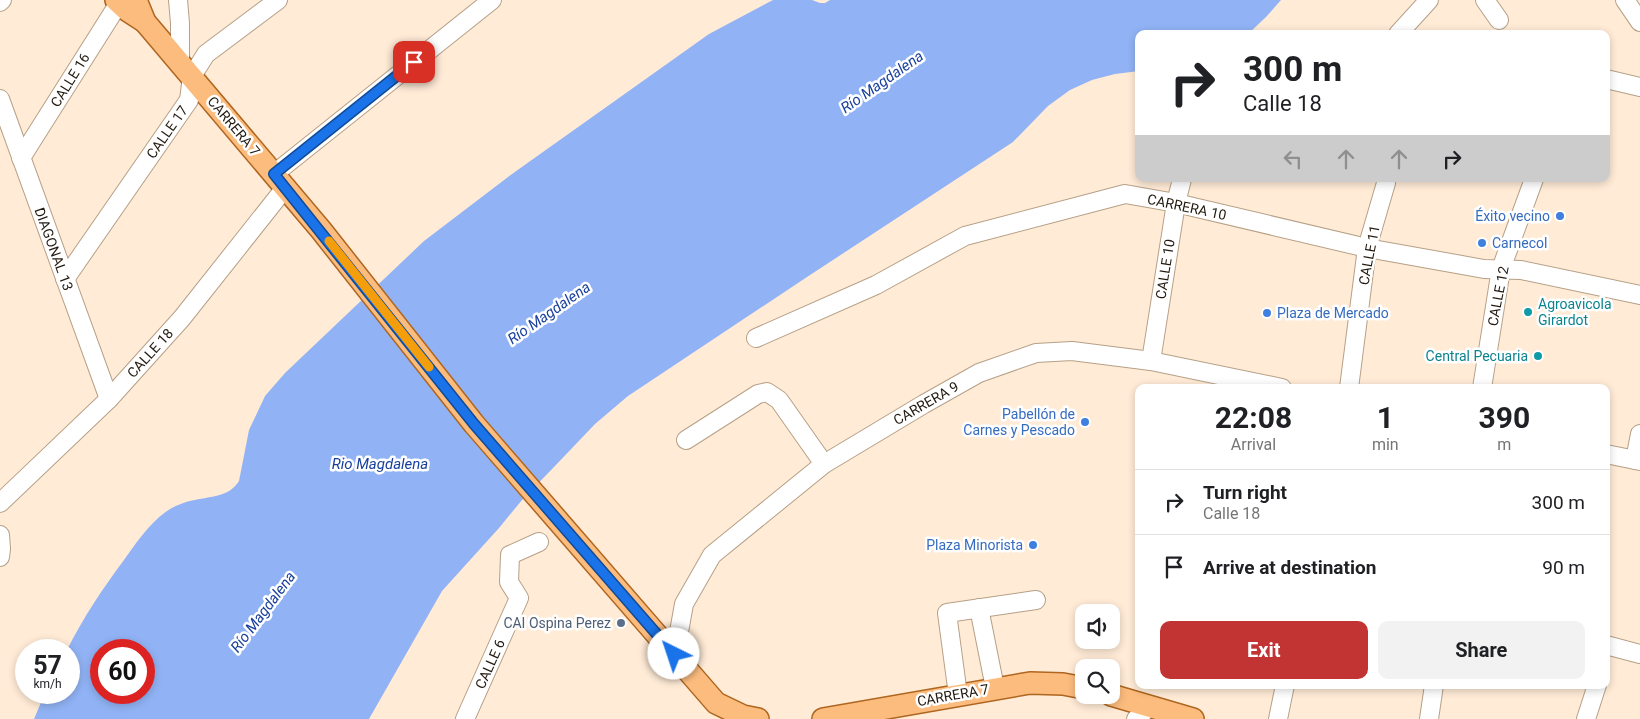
<!DOCTYPE html>
<html lang="en">
<head>
<meta charset="utf-8">
<style>
  :root { --surface:#fff; --page:#f2f2f2; --text:#202124; --muted:#757577; --line:#e0e0e0; --accent:#c23334 }
  body { margin:0; font-family:Roboto,sans-serif; background:var(--page); color:var(--text); height:100vh; display:flex; flex-direction:column; font-size:19px; white-space:nowrap }
  * { box-sizing:border-box; margin:0 }
  p { font-size:16px; color:var(--muted) }
  .icon { flex:none; width:28px; height:28px; fill:none; stroke:currentColor; stroke-width:2; stroke-linecap:round; stroke-linejoin:round }
  .map { position:relative; flex:1; overflow:hidden }
  .side { position:absolute; left:1135px; top:384px; width:475px; height:305px; display:flex; flex-direction:column; background:var(--surface); border-radius:10px; box-shadow:0 2px 8px #0003 }
  .side>* { flex:none }
  .banner { position:absolute; left:1135px; top:30px; width:475px; height:152px; border-radius:10px; box-shadow:0 2px 8px #0003; background:#fff; color:var(--text); overflow:hidden }
  .tools { position:absolute; left:1075px; top:604px; display:grid; gap:10px }
  .tools a { display:grid; place-items:center; width:45px; height:45px; border-radius:10px; background:var(--surface); box-shadow:0 2px 8px #0003; font-size:25px }
  .speed { position:absolute; left:15px; top:639px; display:flex; gap:10px; font-size:25px; font-weight:700; text-align:center }
  .speed>* { display:grid; place-content:center; width:65px; height:65px; border-radius:50%; background:var(--surface); box-shadow:0 2px 8px #0003; line-height:1 }
  .speed small { font-size:12px; font-weight:400 }
  .speed .limit { border:8px solid #d22; background:#fff; color:#111 }
  .pin { position:absolute; display:grid; place-items:center; width:42px; height:42px; color:#fff; margin:-21px; border-radius:10px; box-shadow:0 2px 8px #0006 }
  .me { position:absolute; width:55px; margin:-28px; rotate:319deg; stroke-linejoin:round; filter:drop-shadow(0 0 4px #0008) }
  .turn { display:flex; align-items:center; gap:18px; height:105px; padding:0 25px; font-size:22px }
  .turn .icon { width:65px; height:65px; stroke-width:2.5 }
  .turn b { display:block; font-size:35px; line-height:42px }
  .lanes { display:flex; align-items:center; height:48px; padding:0 25px; background:#0003; justify-content:center; gap:25px; direction:ltr }
  .lanes .off { opacity:.35 }
  .eta { display:flex; justify-content:space-evenly; align-items:center; height:85px; text-align:center }
  .eta b { font-size:30px; font-weight:700; line-height:35px }
  .cta { display:flex; gap:10px; margin-top:auto; padding:10px 25px }
  .cta a { flex:1; height:58px; border-radius:10px; background:var(--accent); color:#fff; font-size:20px; font-weight:700; line-height:58px; text-align:center }
  .cta a+a { background:var(--page); color:var(--text) }
  ul { padding:0; list-style:none }
  li { display:flex; align-items:center; gap:15px; height:65px; padding:0 25px; border-top:1px solid var(--line) }
  li div { flex:1 }
  li b { display:block; font-size:19px }
  li em { font-style:normal }
  .map>svg:first-child { display:block }
  .water { fill:#91b3f5; fill-rule:evenodd }
  .lines { fill:none; stroke-linecap:round; stroke-linejoin:round }
  .minor-casing { stroke:#b6a087; stroke-width:20 }
  .major-casing { stroke:#ae6620; stroke-width:24 }
  .minor { stroke:#fff; stroke-width:18 }
  .major { stroke:#fcbc7e; stroke-width:21 }
  .route-casing { stroke:#114b97; stroke-width:12 }
  .route { stroke:#1a73e8; stroke-width:9 }
  .slow { stroke:#f59e0b; stroke-width:9 }
  .shop-dot { fill:#3f7fe0; stroke:#fff; stroke-width:2 }
  .culture-dot { fill:#0f9aa8; stroke:#fff; stroke-width:2 }
  .service-dot { fill:#5c6f8a; stroke:#fff; stroke-width:2 }
  .labels { text-anchor:middle; stroke-width:5; stroke-linejoin:round; paint-order:stroke }
  .street-label { font-size:14px; fill:#221a10; stroke:#fff }
  .shop-label { font-size:14px; fill:#366cbe; stroke:#fff; text-anchor:end }
  .culture-label { font-size:14px; fill:#0d838f; stroke:#fff; text-anchor:start }
  .service-label { font-size:14px; fill:#4e5e75; stroke:#fff; text-anchor:end }
  .water-label { font-size:15px; font-style:italic; fill:#183f9d; stroke:#fff }
</style>
</head>
<body>
<div class="map">
<svg width="1640" height="719" viewBox="0 0 1640 719">
  <rect width="100%" height="100%" fill="#ffebd6"/>
  <path class="water" d="M 773,0 L 812,0 L 820,3 L 825,3 L 830,0 L 1281,0 L 1266,17 L 1248,34 L 1139,34 L 1139,71 L 1115,74 L 1092,80 L 1070,90 L 1048,106 L 1013,142 L 807,277 L 628,396 L 595,424 L 554,467 L 522,500 L 499,528 L 442,591 L 369,719 L 34,719 L 45,693 L 69,692 L 69,650 L 67,650 C 83,618 103,588 124,560 C 136,543 152,520 170,509 C 177,505 187,501 195,500 C 212,496 229,497 239,481 L 249,430 L 265,396 L 285,373 L 424,241 L 512,174 L 709,34 ZM 101,650 L 144,650 L 144,692 L 101,692 Z"/>
  <g class="lines">
    <defs>
      <g id="minor">
        <path d="M 178,0 L 180,23 L 180,62"/>
        <path d="M 1485,0 L 1499,20"/>
        <path d="M 1625,0 L 1640,22"/>
        <path d="M 0,2 L 2,0"/>
        <path d="M 1398,34 L 1429,0"/>
        <path d="M 1606,79 L 1640,87"/>
        <path d="M 0,99 L 109,399"/>
        <path d="M 21,158 L 119,3"/>
        <path d="M 274,174 L 492,0"/>
        <path d="M 65,279 L 189,100 L 192,76 L 206,54 L 278,0"/>
        <path d="M 756,338 L 876,285 L 965,236 L 1125,194 L 1176,203 L 1367,248 L 1484,269 L 1521,270 L 1640,295"/>
        <path d="M 1151,361 L 1176,203 L 1182,179"/>
        <path d="M 1349,388 L 1367,248 L 1386,183"/>
        <path d="M 1482,388 L 1501,269 L 1534,179"/>
        <path d="M 686,440 L 758,394 L 767,392 L 779,400 L 824,464"/>
        <path d="M 1606,454 L 1640,461"/>
        <path d="M 1635,460 L 1640,434"/>
        <path d="M 0,503 L 109,399 L 182,318 L 285,188"/>
        <path d="M 0,535 L 1,549 L 0,557"/>
        <path d="M 979,608 L 995,688"/>
        <path d="M 1606,645 L 1640,654"/>
        <path d="M 675,654 L 684,604 L 712,555 L 824,464 L 924,404 L 979,373 L 1036,353 L 1072,351 L 1151,361 L 1282,388"/>
        <path d="M 958,695 L 947,613 L 1036,600"/>
        <path d="M 465,719 L 519,598 L 509,582 L 510,555 L 539,542"/>
        <path d="M 1136,719 L 1150,706"/>
        <path d="M 1278,719 L 1285,685"/>
        <path d="M 1429,719 L 1434,685"/>
        <path d="M 1586,719 L 1597,685"/>
      </g>
      <g id="major">
        <path d="M 116,0 L 128,11 L 145,22"/>
        <path d="M 136,0 L 145,22 L 321,230 L 474,424 L 716,703 L 743,716 L 758,719"/>
        <path d="M 1111,695 L 1193,719"/>
        <path d="M 823,719 L 1030,683 L 1063,684 L 1084,688"/>
      </g>
    </defs>
    <use href="#minor" class="minor-casing"/>
    <use href="#major" class="major-casing"/>
    <use href="#minor" class="minor"/>
    <use href="#major" class="major"/>
  </g>
  <g class="lines">
    <defs>
      <path id="route" d="M 414,62 L 274,174 L 474,424 L 674,654"/>
    </defs>
    <use href="#route" class="route-casing"/>
    <use href="#route" class="route"/>
    <path class="slow" d="M 329,241 L 429,367"/>
  </g>
  <g class="shop-dot">
    <circle cx="1560" cy="216" r="5"/>
    <circle cx="1482" cy="243" r="5"/>
    <circle cx="1267" cy="313" r="5"/>
    <circle cx="1085" cy="422" r="5"/>
    <circle cx="1033" cy="545" r="5"/>
  </g>
  <g class="culture-dot">
    <circle cx="1528" cy="312" r="5"/>
    <circle cx="1538" cy="356" r="5"/>
  </g>
  <circle class="service-dot" cx="621" cy="623" r="5"/>
  <g class="labels">
    <g class="street-label">
      <text transform="translate(70 80) rotate(-58)" y="5">CALLE 16</text>
      <text transform="translate(234 126) rotate(50)" y="5">CARRERA 7</text>
      <text transform="translate(167 132) rotate(-55)" y="5">CALLE 17</text>
      <text transform="translate(1187 207) rotate(12)" y="5">CARRERA 10</text>
      <text transform="translate(54 249) rotate(70)" y="5">DIAGONAL 13</text>
      <text transform="translate(1369 255) rotate(-79)" y="5">CALLE 11</text>
      <text transform="translate(1165 269) rotate(-81)" y="5">CALLE 10</text>
      <text transform="translate(1498 296) rotate(-79)" y="5">CALLE 12</text>
      <text transform="translate(150 353) rotate(-48)" y="5">CALLE 18</text>
      <text transform="translate(926 403) rotate(-30)" y="5">CARRERA 9</text>
      <text transform="translate(490 664) rotate(-66)" y="5">CALLE 6</text>
      <text transform="translate(953 695) rotate(-10)" y="5">CARRERA 7</text>
    </g>
    <g class="shop-label">
      <text x="1550" y="221">Éxito vecino</text>
      <text x="1492" y="248" text-anchor="start">Carnecol</text>
      <text x="1277" y="318" text-anchor="start">Plaza de Mercado</text>
      <text x="1075" y="419">Pabellón de<tspan x="1075" dy="16">Carnes y Pescado</tspan></text>
      <text x="1023" y="550">Plaza Minorista</text>
    </g>
    <g class="culture-label">
      <text x="1538" y="309">Agroavicola<tspan x="1538" dy="16">Girardot</tspan></text>
      <text x="1528" y="361" text-anchor="end">Central Pecuaria</text>
    </g>
    <g class="service-label">
      <text x="611" y="628">CAI Ospina Perez</text>
    </g>
    <g class="water-label">
      <text transform="translate(882 82) rotate(-35)" y="5">Río Magdalena</text>
      <text transform="translate(549 313) rotate(-35)" y="5">Río Magdalena</text>
      <text x="380" y="469">Rio Magdalena</text>
      <text transform="translate(263 612) rotate(-53)" y="5">Río Magdalena</text>
    </g>
  </g>
</svg>
<div class="tools">
<a><svg class="icon" aria-label="sound" viewBox="0 0 24 24"><path d="M4 9h4l5-4v14l-5-4H4zM17 9q2 3 0 6"/></svg></a>
<a><svg class="icon" aria-label="search" viewBox="0 0 24 24"><circle cx="10" cy="10" r="6"/><path d="M15 15l6 6"/></svg></a>
</div>
<div class="speed"><div>57<small>km/h</small></div><div class="limit">60</div></div>
<div class="pin" style="left:414px;top:62px;background:#d93025"><svg class="icon" aria-label="arrive" viewBox="0 0 24 24"><path d="M6 21V4h12l-3 4 3 4H6"/></svg></div>
<svg class="me" style="left:674px;top:654px" viewBox="-20 -20 40 40"><circle r="19" fill="#fff"/><path d="M0-13L10 11 0 6-10 11z" fill="#1a73e8"/></svg>
<div class="banner">
<div class="turn"><svg class="icon" aria-label="right" viewBox="0 0 24 24"><path d="M7 20v-9h11M14 6l5 5-5 5"/></svg><div><b>300 m</b>Calle 18</div></div>
<div class="lanes"><svg class="icon off" aria-label="left" viewBox="0 0 24 24"><path d="M17 20v-9H6M10 6l-5 5 5 5"/></svg><svg class="icon off" aria-label="ahead" viewBox="0 0 24 24"><path d="M12 20V5M6 11l6-6 6 6"/></svg><svg class="icon off" aria-label="ahead" viewBox="0 0 24 24"><path d="M12 20V5M6 11l6-6 6 6"/></svg><svg class="icon" aria-label="right" viewBox="0 0 24 24"><path d="M7 20v-9h11M14 6l5 5-5 5"/></svg></div>
</div>
<section class="side">
<div class="eta">
<div><b>22:08</b><p>Arrival</p></div>
<div><b>1</b><p>min</p></div>
<div><b>390</b><p>m</p></div>
</div>
<ul>
<li><svg class="icon" aria-label="right" viewBox="0 0 24 24"><path d="M7 20v-9h11M14 6l5 5-5 5"/></svg><div><b>Turn right</b><p>Calle 18</p></div><em>300 m</em></li>
<li><svg class="icon" aria-label="arrive" viewBox="0 0 24 24"><path d="M6 21V4h12l-3 4 3 4H6"/></svg><div><b>Arrive at destination</b></div><em>90 m</em></li>
</ul>
<div class="cta"><a>Exit</a><a>Share</a></div>
</section>
</div>
</body>
</html>
